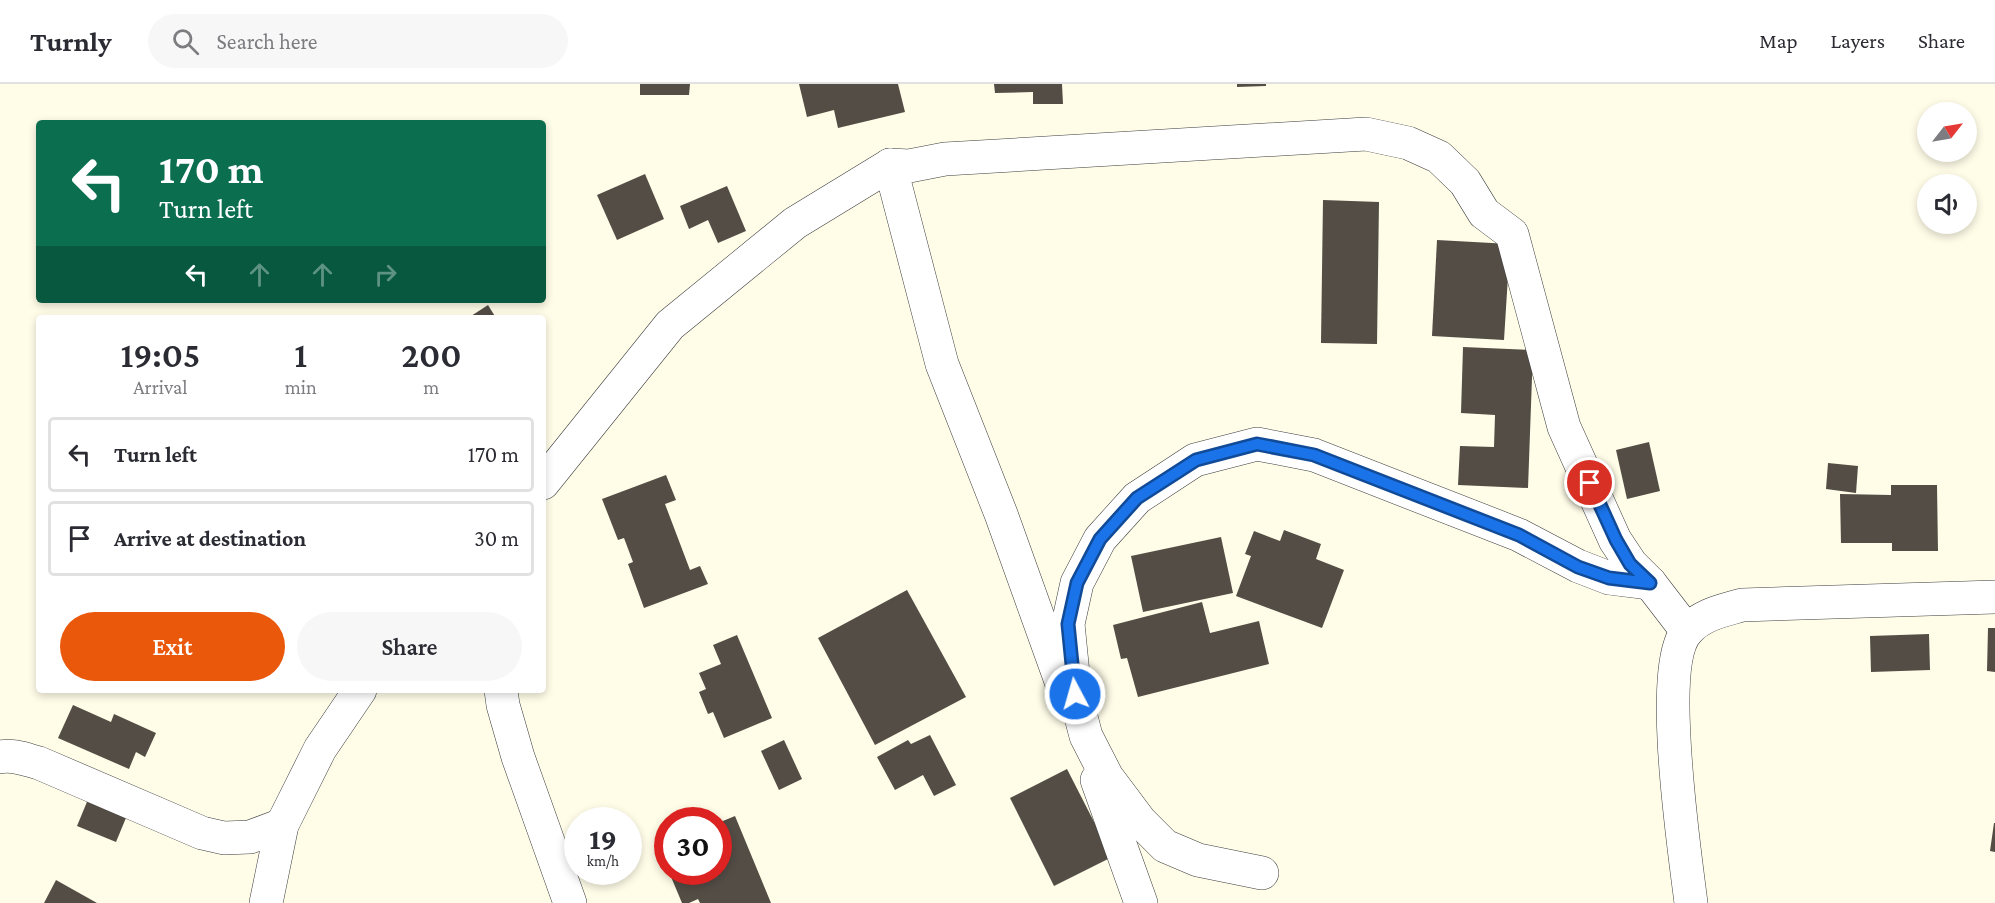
<!DOCTYPE html>
<html lang="en">
<head>
<meta charset="utf-8">
<style>
  :root { --surface:#fff; --page:#f7f7f7; --text:#2b2b33; --muted:#7c7c81; --line:#e1e1e2; --accent:#ea580c }
  body { margin:0; font-family:"Crimson Pro",serif; background:var(--page); color:var(--text); height:100vh; display:flex; flex-direction:column; font-size:22px; white-space:nowrap }
  * { box-sizing:border-box; margin:0 }
  p { font-size:20px; color:var(--muted) }
  .icon { flex:none; width:33px; height:33px; fill:none; stroke:currentColor; stroke-width:2; stroke-linecap:round; stroke-linejoin:round }
  .map { position:relative; flex:1; overflow:hidden }
  .side { position:absolute; left:36px; top:231px; width:510px; height:378px; display:flex; flex-direction:column; background:var(--surface); border-radius:6px; box-shadow:0 3px 9px #0003 }
  .side>* { flex:none }
  .banner { position:absolute; left:36px; top:36px; width:510px; height:183px; border-radius:6px; box-shadow:0 3px 9px #0003; background:#0b6e4f; color:#fff; overflow:hidden }
  .needle { width:39px; rotate:59deg }
  .tools { position:absolute; left:1917px; top:18px; display:grid; gap:12px }
  .tools a { display:grid; place-items:center; width:60px; height:60px; border-radius:50%; background:var(--surface); box-shadow:0 3px 9px #0003; font-size:30px }
  .speed { position:absolute; left:564px; top:723px; display:flex; gap:12px; font-size:30px; font-weight:700; text-align:center }
  .speed>* { display:grid; place-content:center; width:78px; height:78px; border-radius:50%; background:var(--surface); box-shadow:0 3px 9px #0003; line-height:1 }
  .speed small { font-size:15px; font-weight:400 }
  .speed .limit { border:9px solid #d22; background:#fff; color:#111 }
  .pin { position:absolute; display:grid; place-items:center; width:51px; height:51px; color:#fff; margin:-26px; border:3px solid #fff; border-radius:50%; box-shadow:0 2px 6px #0007 }
  .me { position:absolute; width:66px; margin:-33px; rotate:354deg; stroke-linejoin:round; filter:drop-shadow(0 0 4px #0008) }
  .turn { display:flex; align-items:center; gap:21px; height:126px; padding:0 24px; font-size:27px }
  .turn .icon { width:78px; height:78px; stroke-width:2.5 }
  .turn b { display:block; font-size:42px; line-height:51px }
  .lanes { display:flex; align-items:center; height:57px; padding:0 24px; background:#0003; justify-content:center; gap:30px; direction:ltr }
  .lanes .off { opacity:.35 }
  .eta { display:flex; justify-content:space-evenly; align-items:center; height:102px; text-align:center }
  .eta b { font-size:36px; font-weight:600; line-height:42px }
  .action { display:flex; gap:12px; margin-top:auto; padding:12px 24px }
  .action a { flex:1; height:69px; border-radius:36px; background:var(--accent); color:#fff; font-size:24px; font-weight:600; line-height:69px; text-align:center }
  .action a+a { background:var(--page); color:var(--text) }
  ul { padding:0; list-style:none }
  li { display:flex; align-items:center; gap:18px; height:75px; margin:0 12px 9px; padding:0 12px; border:3px solid var(--line); border-radius:6px }
  li div { flex:1 }
  li b { display:block; font-size:22px }
  li em { font-style:normal }
  header { display:flex; align-items:center; gap:36px; box-sizing:border-box; height:84px; padding:0 30px; background:var(--surface); border-bottom:2px solid var(--line) }
  header strong { font-size:28px }
  nav { display:flex; gap:33px; margin-inline-start:auto; font-size:21px }
  .search { width:420px; height:54px; background:var(--page); display:flex; align-items:center; gap:15px; box-sizing:border-box; padding:0 21px; border-radius:33px; color:var(--muted); font-size:22px }
  .map>svg:first-child { display:block }
  .building { fill:#534d46 }
  .lines { fill:none; stroke-linecap:round; stroke-linejoin:round }
  .minor-casing { stroke:#3d3d3d; stroke-width:34 }
  .minor { stroke:#fff; stroke-width:33 }
  .route-casing { stroke:#114b97; stroke-width:15 }
  .route { stroke:#1a73e8; stroke-width:10 }
</style>
</head>
<body>
<header>
<strong>Turnly</strong>
<div class="search"><svg class="icon" aria-label="search" viewBox="0 0 24 24"><circle cx="10" cy="10" r="6"/><path d="M15 15l6 6"/></svg>Search here</div>
<nav><a>Map</a><a>Layers</a><a>Share</a></nav>
</header>
<div class="map">
<svg width="1995" height="819" viewBox="0 0 1995 819">
  <rect width="100%" height="100%" fill="#fffde8"/>
  <g class="building">
    <path d="M 640,0 L 690,0 L 689,11 L 640,11 Z"/>
    <path d="M 799,0 L 898,0 L 905,28 L 838,44 L 834,26 L 807,33 Z"/>
    <path d="M 994,0 L 1062,0 L 1063,20 L 1033,20 L 1033,8 L 995,9 Z"/>
    <path d="M 1237,0 L 1266,0 L 1266,2 L 1237,3 Z"/>
    <path d="M 645,90 L 664,135 L 617,156 L 597,111 Z"/>
    <path d="M 727,102 L 746,147 L 718,159 L 708,136 L 689,145 L 680,122 Z"/>
    <path d="M 1323,116 L 1379,118 L 1377,260 L 1321,259 Z"/>
    <path d="M 1437,156 L 1510,160 L 1504,256 L 1432,252 Z"/>
    <path d="M 488,221 L 496,234 L 468,234 Z"/>
    <path d="M 1463,263 L 1533,266 L 1528,404 L 1458,401 L 1460,362 L 1494,363 L 1495,331 L 1461,329 Z"/>
    <path d="M 1649,358 L 1660,407 L 1627,415 L 1616,366 Z"/>
    <path d="M 1828,379 L 1858,382 L 1856,409 L 1826,405 Z"/>
    <path d="M 666,391 L 676,416 L 665,420 L 690,486 L 700,482 L 708,500 L 644,524 L 628,480 L 633,478 L 624,454 L 618,456 L 602,415 Z"/>
    <path d="M 1891,401 L 1937,401 L 1938,467 L 1892,467 L 1892,459 L 1841,459 L 1840,410 L 1891,411 Z"/>
    <path d="M 1284,446 L 1321,460 L 1316,475 L 1344,486 L 1322,544 L 1236,512 L 1251,472 L 1245,470 L 1254,447 L 1280,457 Z"/>
    <path d="M 1221,453 L 1233,509 L 1143,528 L 1131,472 Z"/>
    <path d="M 907,506 L 966,613 L 875,661 L 818,554 Z"/>
    <path d="M 1202,518 L 1210,549 L 1259,537 L 1269,580 L 1138,613 L 1127,574 L 1121,575 L 1113,541 Z"/>
    <path d="M 1988,544 L 1995,544 L 1995,588 L 1987,587 Z"/>
    <path d="M 1929,550 L 1930,586 L 1871,588 L 1870,552 Z"/>
    <path d="M 737,551 L 772,634 L 724,654 L 713,628 L 708,630 L 699,608 L 706,605 L 699,589 L 721,580 L 713,561 Z"/>
    <path d="M 73,621 L 111,638 L 114,630 L 156,649 L 145,673 L 136,668 L 129,685 L 58,654 Z"/>
    <path d="M 930,651 L 956,701 L 934,712 L 923,691 L 895,706 L 877,673 L 908,656 L 911,660 Z"/>
    <path d="M 784,656 L 802,695 L 779,706 L 761,667 Z"/>
    <path d="M 1067,685 L 1112,773 L 1054,802 L 1010,714 Z"/>
    <path d="M 89,713 L 128,729 L 116,758 L 77,742 Z"/>
    <path d="M 735,732 L 771,819 L 700,819 L 698,815 L 689,819 L 682,819 L 669,788 L 718,788 L 718,739 Z"/>
    <path d="M 1994,739 L 1995,739 L 1995,768 L 1990,767 Z"/>
    <path d="M 56,796 L 97,819 L 44,819 Z"/>
  </g>
  <g class="lines">
    <defs>
      <g id="minor">
        <path d="M 890,81 L 942,280 L 1001,430 L 1062,600"/>
        <path d="M 543,399 L 670,241 L 795,139 L 890,81 L 909,82 L 945,75 L 1366,50 L 1408,59 L 1439,73 L 1465,98 L 1484,129 L 1512,150 L 1564,343 L 1615,456 L 1631,480 L 1650,499 L 1687,547"/>
        <path d="M 501,606 L 503,621 L 518,673 L 570,819"/>
        <path d="M 0,673 C 13,670 27,676 39,679 L 202,749 L 224,754 L 250,753 L 282,741"/>
        <path d="M 1097,696 L 1141,819"/>
        <path d="M 1262,789 L 1198,776 L 1165,762 L 1140,737 L 1107,693 L 1086,652 L 1075,610 L 1068,540 L 1077,499 L 1100,455 L 1137,414 L 1195,376 L 1257,360 L 1314,371 L 1519,451 L 1578,482 L 1609,494 L 1650,499"/>
        <path d="M 266,819 L 282,741 L 320,665 L 360,606"/>
        <path d="M 1691,819 C 1685,769 1656,580 1688,546 C 1703,530 1722,527 1742,521 L 1995,513"/>
      </g>
    </defs>
    <use href="#minor" class="minor-casing"/>
    <use href="#minor" class="minor"/>
  </g>
  <g class="lines">
    <defs>
      <path id="route" d="M 1075,610 L 1068,540 L 1077,499 L 1100,455 L 1137,414 L 1196,376 L 1257,360 L 1314,371 L 1519,451 L 1578,483 L 1609,494 L 1650,499 L 1630,480 L 1616,456 L 1590,399"/>
    </defs>
    <use href="#route" class="route-casing"/>
    <use href="#route" class="route"/>
  </g>
</svg>
<div class="tools">
<a><svg class="needle" viewBox="-14 -14 28 28"><path d="M0-13l5 13h-10z" fill="#e53935"/><path d="M0 13l5-13h-10z" fill="#7c7c81"/></svg></a>
<a><svg class="icon" aria-label="sound" viewBox="0 0 24 24"><path d="M4 9h4l5-4v14l-5-4H4zM17 9q2 3 0 6"/></svg></a>
</div>
<div class="speed"><div>19<small>km/h</small></div><div class="limit">30</div></div>
<div class="pin" style="left:1590px;top:399px;background:#d93025"><svg class="icon" aria-label="arrive" viewBox="0 0 24 24"><path d="M6 21V4h12l-3 4 3 4H6"/></svg></div>
<svg class="me" style="left:1075px;top:610px" viewBox="-20 -20 40 40"><circle r="17" fill="#1a73e8" stroke="#fff" stroke-width="3"/><path d="M0-11L8 9 0 5-8 9z" fill="#fff"/></svg>
<div class="banner">
<div class="turn"><svg class="icon" aria-label="left" viewBox="0 0 24 24"><path d="M17 20v-9H6M10 6l-5 5 5 5"/></svg><div><b>170 m</b>Turn left</div></div>
<div class="lanes"><svg class="icon" aria-label="left" viewBox="0 0 24 24"><path d="M17 20v-9H6M10 6l-5 5 5 5"/></svg><svg class="icon off" aria-label="ahead" viewBox="0 0 24 24"><path d="M12 20V5M6 11l6-6 6 6"/></svg><svg class="icon off" aria-label="ahead" viewBox="0 0 24 24"><path d="M12 20V5M6 11l6-6 6 6"/></svg><svg class="icon off" aria-label="right" viewBox="0 0 24 24"><path d="M7 20v-9h11M14 6l5 5-5 5"/></svg></div>
</div>
<section class="side">
<div class="eta">
<div><b>19:05</b><p>Arrival</p></div>
<div><b>1</b><p>min</p></div>
<div><b>200</b><p>m</p></div>
</div>
<ul>
<li><svg class="icon" aria-label="left" viewBox="0 0 24 24"><path d="M17 20v-9H6M10 6l-5 5 5 5"/></svg><div><b>Turn left</b></div><em>170 m</em></li>
<li><svg class="icon" aria-label="arrive" viewBox="0 0 24 24"><path d="M6 21V4h12l-3 4 3 4H6"/></svg><div><b>Arrive at destination</b></div><em>30 m</em></li>
</ul>
<div class="action"><a>Exit</a><a>Share</a></div>
</section>
</div>
</body>
</html>
